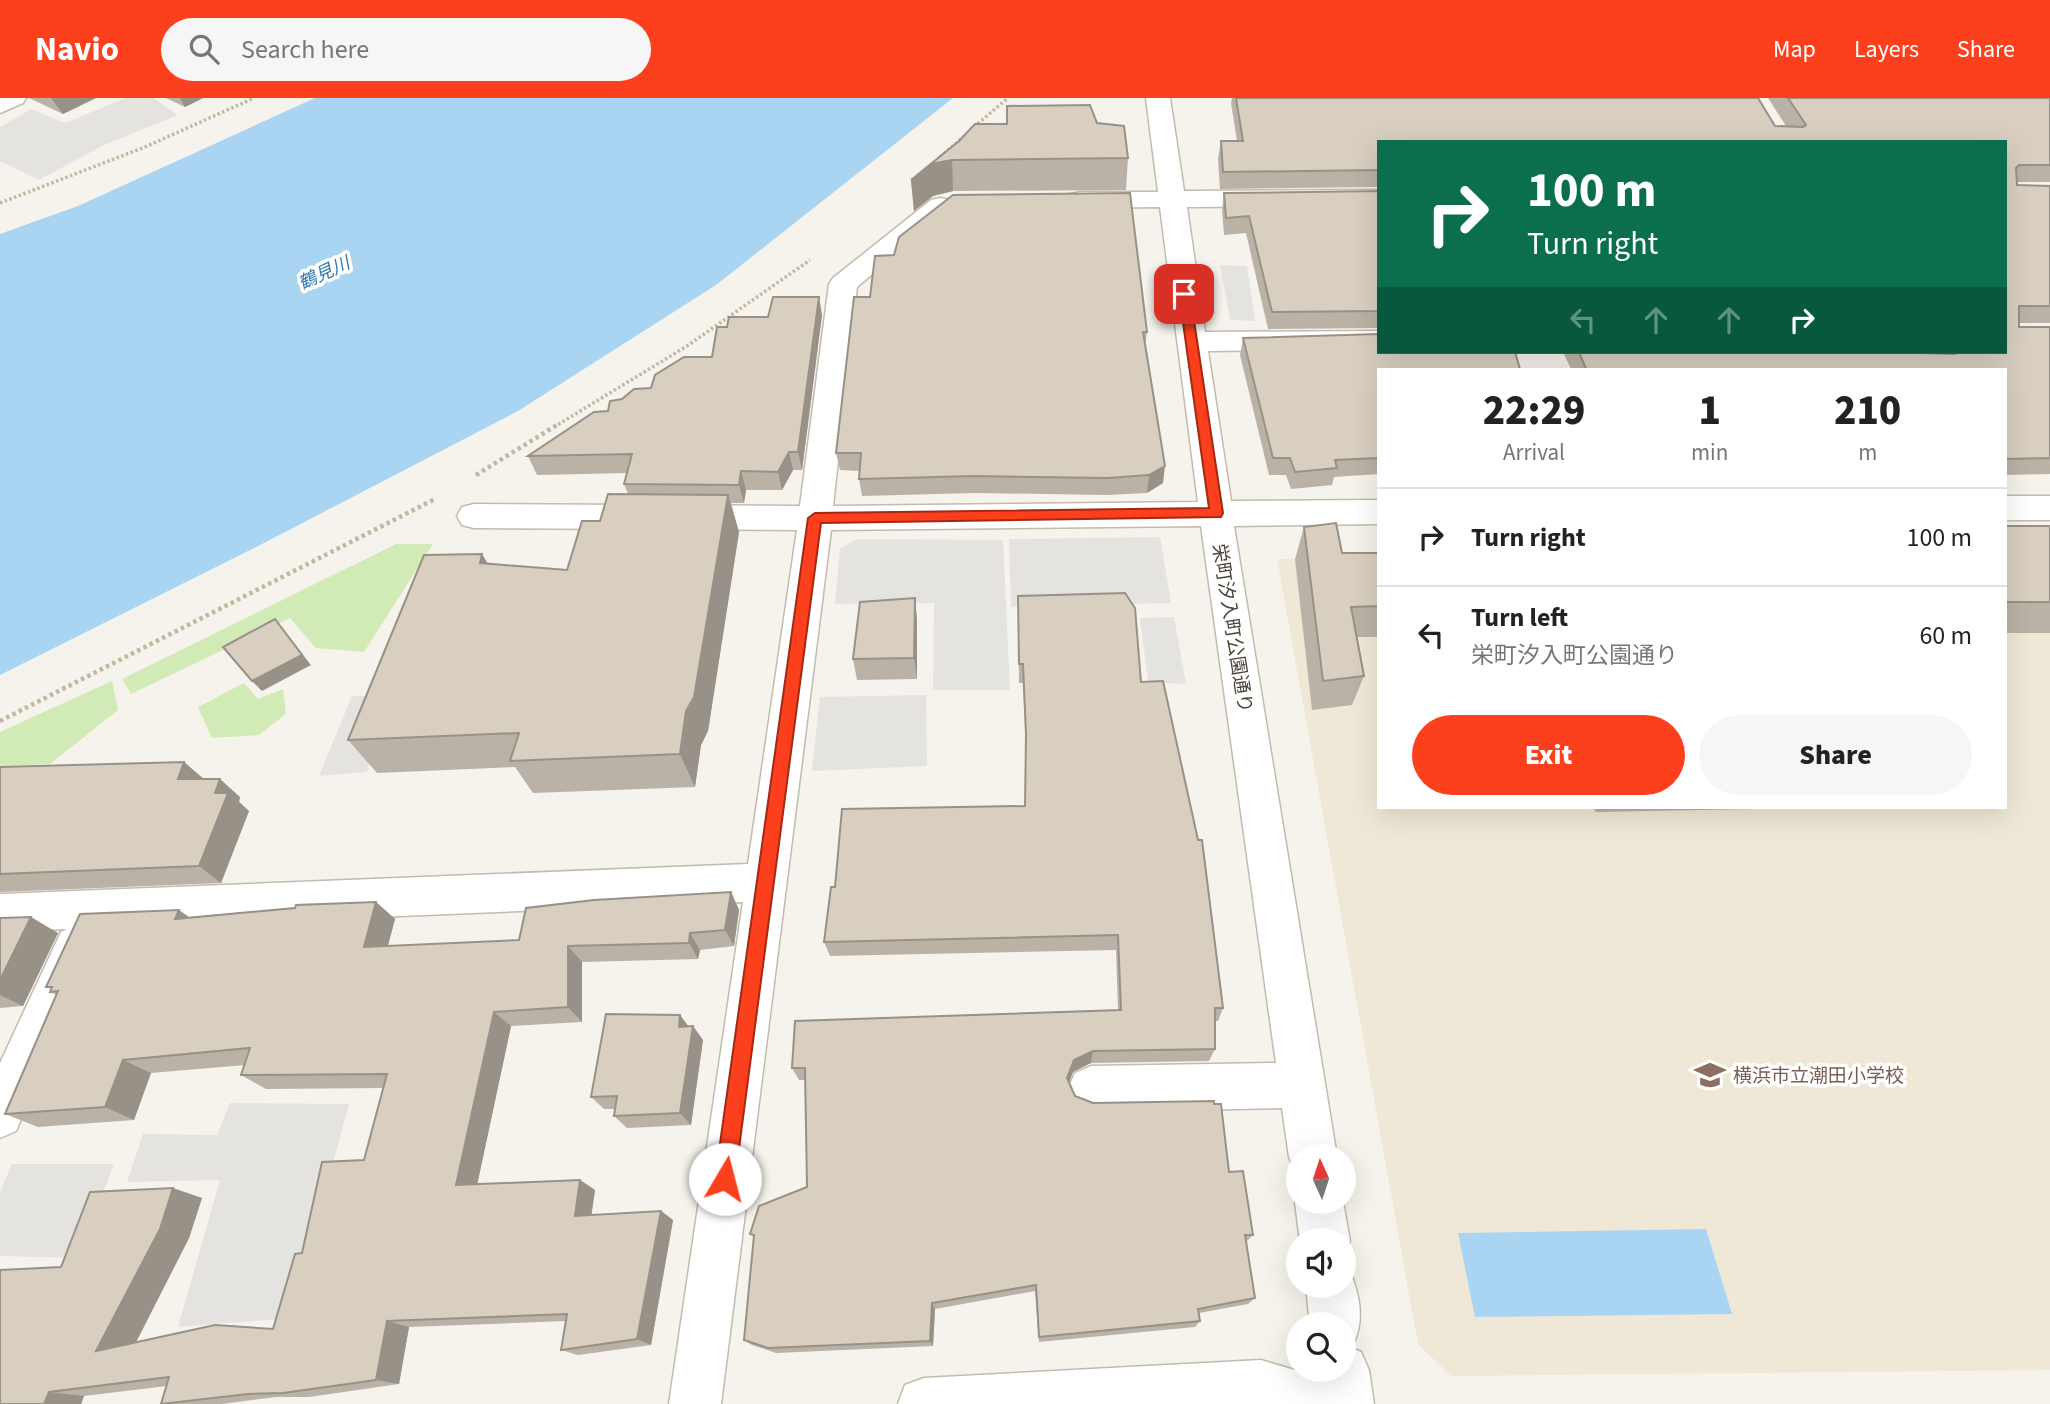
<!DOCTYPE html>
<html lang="en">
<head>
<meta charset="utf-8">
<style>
  :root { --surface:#fff; --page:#f6f6f6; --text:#222; --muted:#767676; --line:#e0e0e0; --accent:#fc3f1d }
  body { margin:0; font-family:"Source Sans 3","Noto Sans JP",sans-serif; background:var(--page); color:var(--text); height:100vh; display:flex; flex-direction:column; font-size:26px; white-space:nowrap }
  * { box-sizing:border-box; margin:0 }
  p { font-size:23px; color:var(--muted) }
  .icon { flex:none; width:38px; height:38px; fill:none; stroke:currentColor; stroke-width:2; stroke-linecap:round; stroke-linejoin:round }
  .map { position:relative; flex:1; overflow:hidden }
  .panel { position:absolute; left:1377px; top:270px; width:630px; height:441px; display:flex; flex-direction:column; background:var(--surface); border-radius:0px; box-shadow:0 7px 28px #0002 }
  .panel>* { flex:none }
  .hud { position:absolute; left:1377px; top:42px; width:630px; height:214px; border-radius:0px; box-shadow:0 7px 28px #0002; background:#0b6e4f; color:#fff; overflow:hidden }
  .needle { width:46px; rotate:357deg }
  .buttons { position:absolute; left:1286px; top:1046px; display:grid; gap:14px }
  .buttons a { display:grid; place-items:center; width:70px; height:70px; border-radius:50%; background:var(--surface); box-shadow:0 7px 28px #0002; font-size:35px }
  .pin { position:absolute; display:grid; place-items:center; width:60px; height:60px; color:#fff; margin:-30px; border-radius:14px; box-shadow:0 4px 10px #0006 }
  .me { position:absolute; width:77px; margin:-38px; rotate:8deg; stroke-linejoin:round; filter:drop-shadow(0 0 5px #0008) }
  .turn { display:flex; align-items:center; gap:24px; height:147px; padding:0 35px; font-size:32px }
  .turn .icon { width:91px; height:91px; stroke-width:2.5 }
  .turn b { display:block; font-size:49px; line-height:60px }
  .lanes { display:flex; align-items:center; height:66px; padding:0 35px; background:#0003; justify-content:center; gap:35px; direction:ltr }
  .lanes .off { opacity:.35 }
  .eta { display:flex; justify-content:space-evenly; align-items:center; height:119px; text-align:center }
  .eta b { font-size:42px; font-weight:800; line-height:49px }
  .action { display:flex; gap:14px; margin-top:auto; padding:14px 35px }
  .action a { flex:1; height:80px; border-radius:42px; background:var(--accent); color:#fff; font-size:28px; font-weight:800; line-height:80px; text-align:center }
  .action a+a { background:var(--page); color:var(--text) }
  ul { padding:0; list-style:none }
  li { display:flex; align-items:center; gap:21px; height:98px; padding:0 35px; border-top:2px solid var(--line) }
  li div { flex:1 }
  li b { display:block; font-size:26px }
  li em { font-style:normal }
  header { display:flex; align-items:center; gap:42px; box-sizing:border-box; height:98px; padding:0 35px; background:var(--accent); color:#fff }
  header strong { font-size:33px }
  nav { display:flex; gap:38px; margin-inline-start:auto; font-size:24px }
  .search { width:490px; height:63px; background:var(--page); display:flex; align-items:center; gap:18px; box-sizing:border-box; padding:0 24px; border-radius:38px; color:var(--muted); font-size:26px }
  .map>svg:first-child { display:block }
  .education { fill:#efe8d6 }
  .green { fill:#d2eab5 }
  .parking { fill:#e5e3e0 }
  .water { fill:#a9d4f2 }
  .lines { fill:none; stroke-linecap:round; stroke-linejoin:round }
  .minor-casing { stroke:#c2bbae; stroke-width:3 }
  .path-far1 { stroke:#c4b79f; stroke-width:3.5; stroke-dasharray:2.5 2.5; stroke-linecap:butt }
  .path { stroke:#c4b79f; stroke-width:4.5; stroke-dasharray:3.5 3.5; stroke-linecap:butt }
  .minor { fill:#fff; fill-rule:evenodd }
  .wall { fill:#bab2a6 }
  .shaded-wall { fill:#979187 }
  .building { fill:#d8cfc1; stroke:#979187; stroke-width:2 }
  .route { fill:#fc3f1d; stroke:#a42913; stroke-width:2 }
  .labels { text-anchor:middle; stroke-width:7; stroke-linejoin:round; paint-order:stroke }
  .far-water-label { font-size:18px; font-style:italic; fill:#2e7ab2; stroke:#fff }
  .street-label { font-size:19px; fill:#4b4439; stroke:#fff }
  .education-label { font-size:19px; fill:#785e54; stroke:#fff; text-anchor:start }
</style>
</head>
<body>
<header>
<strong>Navio</strong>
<div class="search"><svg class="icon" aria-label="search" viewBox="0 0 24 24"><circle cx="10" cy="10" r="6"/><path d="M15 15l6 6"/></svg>Search here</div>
<nav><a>Map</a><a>Layers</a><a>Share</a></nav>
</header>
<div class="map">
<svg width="2050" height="1306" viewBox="0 0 2050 1306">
  <rect width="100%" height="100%" fill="#f6f3ec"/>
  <path class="education" d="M 2006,455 L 2050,455 L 2050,1272 L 1451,1278 L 1418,1246 L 1277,461 L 1379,460 L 1379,709 L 2006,709 Z"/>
  <g class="green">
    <path d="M 396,446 L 433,446 L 364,554 L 316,550 L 290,520 L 131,596 L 122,581 Z"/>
    <path d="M 112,583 L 118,612 L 50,666 L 0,668 L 0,634 Z"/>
    <path d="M 244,585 L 258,601 L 283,591 L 286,616 L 259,637 L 212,640 L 198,609 Z"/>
  </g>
  <g class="parking">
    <path d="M 126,0 L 153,0 L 178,17 L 104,47 L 39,82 L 0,63 L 0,29 L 31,11 L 65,25 Z"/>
    <path d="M 1220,167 L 1247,168 L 1255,223 L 1230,222 Z"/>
    <path d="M 1160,439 L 1171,505 L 1011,509 L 1009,441 Z"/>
    <path d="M 858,441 L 1003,442 L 1010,592 L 933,592 L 934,505 L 835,506 L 840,450 Z"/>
    <path d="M 1174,519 L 1186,586 L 1148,584 L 1140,520 Z"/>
    <path d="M 926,597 L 927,668 L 812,673 L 820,599 Z"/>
    <path d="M 352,598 L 392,598 L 367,674 L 319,678 Z"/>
    <path d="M 230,1005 L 349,1006 L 291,1220 L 178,1229 L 220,1082 L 127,1084 L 143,1036 L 217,1037 Z"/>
    <path d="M 12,1066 L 114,1066 L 78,1160 L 0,1158 L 0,1094 Z"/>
  </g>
  <g class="water">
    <path d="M 315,0 L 953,0 L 716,187 L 518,313 L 264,445 L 0,577 L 0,136 L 78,108 Z"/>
    <path d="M 1706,1131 L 1732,1216 L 1475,1219 L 1458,1135 Z"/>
  </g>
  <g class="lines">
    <defs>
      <g id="minor">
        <path d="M 0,0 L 26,0 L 23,5 L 0,15 Z"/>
        <path d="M 1146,0 L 1170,0 L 1184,93 L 1379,92 L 1379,108 L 1187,109 L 1205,234 L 1379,233 L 1379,251 L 1208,253 L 1231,403 L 1379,402 L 1379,426 L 1234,428 L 1337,1059 L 1298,1059 L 1298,1077 L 1296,1076 L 1289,1059 L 1282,1010 L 1091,1014 L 1075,1007 L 1068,991 L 1075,975 L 1091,968 L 1276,965 L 1201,428 L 831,432 L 721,1306 L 669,1306 L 743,804 L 83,831 L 91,834 L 97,848 L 16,1033 L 0,1040 L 0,965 L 61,834 L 67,831 L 0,834 L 0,796 L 748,766 L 797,432 L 474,430 L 462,427 L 457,418 L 462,409 L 474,406 L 800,408 L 829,186 L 833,180 L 931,102 L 940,100 L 949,102 L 953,108 L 857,189 L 833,408 L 1198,404 L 1160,109 L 1080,110 L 1071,108 L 1067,102 L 1071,96 L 1080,94 L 1158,94 Z"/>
        <rect x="2006" y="398" width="44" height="24"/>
        <path d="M 1298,1095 L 1298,1104 L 1343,1104 L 1350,1143 L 1344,1157 L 1344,1143 L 1300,1143 L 1295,1104 Z"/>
        <path d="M 1344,1168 L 1349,1170 C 1359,1196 1365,1219 1354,1245 L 1347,1248 L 1361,1254 L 1369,1272 L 1374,1306 L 898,1306 L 905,1287 L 924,1280 L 1261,1262 L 1318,1279 L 1317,1272 L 1344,1272 L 1344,1227 L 1310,1227 L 1306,1188 L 1344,1188 Z"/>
      </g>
    </defs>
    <use href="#minor" class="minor-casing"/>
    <g class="path-far1">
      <path d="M 974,29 L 1008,0"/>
      <path d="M 940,59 L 968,35"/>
      <path d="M 0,105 L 145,49 L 254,0"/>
      <path d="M 554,329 L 687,248 L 810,162"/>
    </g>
    <g class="path">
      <path d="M 476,377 L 557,327"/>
      <path d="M 0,623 L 435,401"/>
    </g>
    <use href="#minor" class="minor"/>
  </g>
  <g class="wall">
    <path d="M 29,0 L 96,0 L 63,16 Z"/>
    <path d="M 166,0 L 203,0 L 185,9 Z"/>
    <path d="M 1232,0 L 1758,0 L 1775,28 L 1786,28 L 1768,0 L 2050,0 L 2050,84 L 2017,84 L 2017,87 L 2050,88 L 2050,225 L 2019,225 L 2019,229 L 2050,229 L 2050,376 L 2006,377 L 2006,271 L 1571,271 L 1563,254 L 1922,254 L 1922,255 L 1932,256 L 1931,254 L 2006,254 L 1379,44 L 1379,89 L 1220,91 L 1218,61 L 1221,43 L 1237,43 L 1231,5 Z"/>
    <path d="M 1097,25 L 1128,60 L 1126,92 L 953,93 L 933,98 L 914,113 L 911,82 L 959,43 Z"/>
    <path d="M 1379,93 L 1379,230 L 1268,231 L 1246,135 L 1224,137 L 1222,112 L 1224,95 Z"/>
    <path d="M 854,199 L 1147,234 L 1145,250 L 1163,385 L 1147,395 L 1107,397 L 975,395 L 862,398 L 859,381 L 860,373 L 840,372 L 836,355 Z"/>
    <path d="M 822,217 L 802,372 L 793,372 L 782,392 L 746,392 L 744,405 L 731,405 L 739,434 L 708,633 L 701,647 L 695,689 L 533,695 L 515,669 L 377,675 L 348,642 L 482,456 L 488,466 L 567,472 L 600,423 L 628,396 L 624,386 L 627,375 L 537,377 L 528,358 L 608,313 L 622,301 L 651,290 L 712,259 L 727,229 Z"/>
    <path d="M 1243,240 L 1379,271 L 1379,376 L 1334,379 L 1332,387 L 1291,391 L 1286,377 L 1269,377 L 1240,257 Z"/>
    <rect x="2006" y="428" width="44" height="107"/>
    <path d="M 1304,429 L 1342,455 L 1379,455 L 1379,539 L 1357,539 L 1364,578 L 1352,607 L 1312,612 L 1295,461 Z"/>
    <path d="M 1018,498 L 1141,584 L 1223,910 L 1218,923 L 1215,923 L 1215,951 L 1209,963 L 1091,965 L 1073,974 L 1069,984 L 1075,998 L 1093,1005 L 1214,1006 L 1229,1074 L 1253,1137 L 1246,1144 L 1255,1200 L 1248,1206 L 1199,1215 L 1200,1223 L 1195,1229 L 1039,1244 L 1035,1193 L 935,1211 L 933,1248 L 776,1255 L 752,1247 L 744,1242 L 754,1139 L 750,1136 L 807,1089 L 805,982 L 799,982 L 792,970 L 1118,912 L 1116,852 L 830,858 L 824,844 L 835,789 L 1025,708 L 1026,649 L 1023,585 L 1019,585 Z"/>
    <path d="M 915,500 L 917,522 L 917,581 L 857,582 L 853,561 Z"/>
    <path d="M 184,664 L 203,681 L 240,699 L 239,704 L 249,713 L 221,785 L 0,794 L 0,669 Z"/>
    <path d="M 1593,709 L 1866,709 L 1596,714 Z"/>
    <path d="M 731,794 L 739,812 L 734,848 L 700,852 L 698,861 L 582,864 L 582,924 L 511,928 L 477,1086 L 580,1082 L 595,1092 L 591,1117 L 661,1113 L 673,1122 L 651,1247 L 578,1257 L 561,1252 L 566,1223 L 409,1229 L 399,1286 L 309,1299 L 276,1299 L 222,1306 L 161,1306 L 167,1288 L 84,1298 L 81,1306 L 0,1306 L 61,1169 L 202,1100 L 189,1140 L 136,1244 L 273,1231 L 302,1155 L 364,1062 L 383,990 L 266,991 L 241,977 L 245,967 L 151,975 L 134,1022 L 38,1029 L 5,1016 L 57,897 L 50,894 L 51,891 L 46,889 L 190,819 L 376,804 L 395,821 L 388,848 L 519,842 Z"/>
    <path d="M 0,820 L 58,835 L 23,908 L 0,910 Z"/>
    <path d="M 680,917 L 688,928 L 703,942 L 691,1027 L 627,1030 L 614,1018 L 615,1011 L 604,1011 L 591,999 Z"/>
  </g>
  <g class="shaded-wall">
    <path d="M 51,0 L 96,0 L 63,16 Z"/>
    <path d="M 180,0 L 203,0 L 185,9 Z"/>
    <path d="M 952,62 L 953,93 L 933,98 L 914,113 L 911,82 L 931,66 Z"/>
    <path d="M 819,199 L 822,217 L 802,372 L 798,354 Z"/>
    <path d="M 789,354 L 793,372 L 782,392 L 778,374 Z"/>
    <path d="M 1165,368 L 1163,385 L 1147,395 L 1149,377 Z"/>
    <path d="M 741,373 L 746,392 L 744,405 L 739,387 Z"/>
    <path d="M 728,397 L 739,434 L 708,633 L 701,647 L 695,689 L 680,656 L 686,613 Z"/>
    <path d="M 482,456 L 503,493 L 480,465 Z"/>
    <path d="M 915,500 L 917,522 L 917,581 L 914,560 Z"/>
    <path d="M 275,521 L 311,567 L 262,593 L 252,583 Z"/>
    <path d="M 184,664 L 205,682 L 178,681 Z"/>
    <path d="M 220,681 L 240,699 L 239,704 L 249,713 L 221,785 L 199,768 L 215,695 Z"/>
    <path d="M 731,794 L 739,812 L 734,848 L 725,832 Z"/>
    <path d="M 376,804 L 395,821 L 383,865 L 364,849 Z"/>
    <path d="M 179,812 L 203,829 L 175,821 Z"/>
    <path d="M 31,819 L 58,835 L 23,908 L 0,897 L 0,882 Z"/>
    <path d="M 690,835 L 700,852 L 698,861 L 689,845 Z"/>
    <path d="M 568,848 L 582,864 L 582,924 L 568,909 Z"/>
    <path d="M 494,914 L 511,928 L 475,1097 L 456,1087 Z"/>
    <path d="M 680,917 L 691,932 L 679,929 Z"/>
    <path d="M 693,928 L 703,942 L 691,1027 L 680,1015 Z"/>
    <path d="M 1093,953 L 1091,965 L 1073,974 L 1066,992 L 1067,980 L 1074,962 Z"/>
    <path d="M 123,962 L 151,975 L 134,1022 L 105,1009 Z"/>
    <path d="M 580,1082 L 595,1092 L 590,1127 L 575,1118 Z"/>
    <path d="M 173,1090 L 202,1100 L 189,1140 L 129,1258 L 96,1253 Z"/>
    <path d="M 661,1113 L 673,1122 L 651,1247 L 637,1241 Z"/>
    <path d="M 932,1205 L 935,1211 L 933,1248 L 930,1243 Z"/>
    <path d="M 387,1223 L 409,1229 L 399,1286 L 376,1282 Z"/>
    <path d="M 49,1294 L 84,1298 L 81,1306 L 44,1306 Z"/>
  </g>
  <g class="building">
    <path d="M 1236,0 L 1758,0 L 1775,28 L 1803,29 L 1806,27 L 1788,0 L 2050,0 L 2050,67 L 2019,67 L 2016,70 L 2017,87 L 2050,88 L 2050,208 L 2019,208 L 2019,229 L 2050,229 L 2050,360 L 2006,361 L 2006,271 L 1586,271 L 1579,254 L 1922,254 L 1922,255 L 1955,256 L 1958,254 L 2006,254 L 2006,44 L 1379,44 L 1379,72 L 1223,74 L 1221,43 L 1243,43 Z"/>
    <path d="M 1090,7 L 1097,25 L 1124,28 L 1128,60 L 952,62 L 931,66 L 911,82 L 959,43 L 975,26 L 1007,26 L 1007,8 Z"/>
    <path d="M 1379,93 L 1379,213 L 1272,214 L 1249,118 L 1226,120 L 1224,95 Z"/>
    <path d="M 1130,95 L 1147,234 L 1143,234 L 1165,368 L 1149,377 L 1108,380 L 974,378 L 859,381 L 861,355 L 836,355 L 854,199 L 870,199 L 875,158 L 894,157 L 899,139 L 953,97 Z"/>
    <path d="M 773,199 L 819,199 L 798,354 L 789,354 L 778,374 L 741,373 L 739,387 L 624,386 L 632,356 L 528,358 L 594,314 L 608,313 L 610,303 L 622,301 L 634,291 L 651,290 L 655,277 L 684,259 L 712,259 L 717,229 L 727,229 L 729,219 L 768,219 Z"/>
    <path d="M 1379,236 L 1379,254 L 1515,254 L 1520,271 L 1379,271 L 1379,360 L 1335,362 L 1337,370 L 1295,374 L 1290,360 L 1273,360 L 1243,240 Z"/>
    <path d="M 608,396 L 728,397 L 694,599 L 686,613 L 680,656 L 510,663 L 519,635 L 348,642 L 424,457 L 482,456 L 480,465 L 567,472 L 582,423 L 600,423 Z"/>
    <path d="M 1336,425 L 1342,455 L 1379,455 L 1379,508 L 1351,509 L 1364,578 L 1323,583 L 1304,429 Z"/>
    <rect x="2006" y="428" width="44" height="76"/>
    <path d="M 1125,495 L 1135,510 L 1141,584 L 1163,583 L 1198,742 L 1202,742 L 1223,910 L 1215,910 L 1215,951 L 1093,953 L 1074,962 L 1067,980 L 1075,998 L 1093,1005 L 1214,1003 L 1214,1006 L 1221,1006 L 1229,1074 L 1243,1073 L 1253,1137 L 1245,1137 L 1255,1200 L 1198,1211 L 1200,1223 L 1039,1239 L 1036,1187 L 932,1205 L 930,1243 L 768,1250 L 744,1242 L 754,1137 L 750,1136 L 759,1108 L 807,1089 L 805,970 L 792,970 L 795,923 L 1121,912 L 1118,837 L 824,844 L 831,789 L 835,789 L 842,711 L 1025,708 L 1026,636 L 1023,566 L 1019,566 L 1018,498 Z"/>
    <path d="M 915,500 L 914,560 L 853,561 L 860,504 Z"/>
    <path d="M 275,521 L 302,557 L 252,583 L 223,549 Z"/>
    <path d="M 184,664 L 178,681 L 220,681 L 215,695 L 228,695 L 199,768 L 0,776 L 0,669 Z"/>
    <path d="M 731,794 L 725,832 L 690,835 L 689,845 L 568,848 L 568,909 L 494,914 L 456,1087 L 580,1082 L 575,1118 L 661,1113 L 637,1241 L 561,1252 L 567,1216 L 387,1223 L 376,1282 L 283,1295 L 248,1296 L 161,1306 L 169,1279 L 49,1294 L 44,1306 L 0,1306 L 0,1172 L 61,1169 L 90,1094 L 173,1090 L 160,1131 L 96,1253 L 215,1227 L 273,1231 L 295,1156 L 302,1155 L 322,1064 L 364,1062 L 387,976 L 241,977 L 250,950 L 123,962 L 105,1009 L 5,1016 L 58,893 L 50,894 L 52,889 L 46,889 L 80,816 L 179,812 L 175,821 L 295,810 L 296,807 L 376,804 L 364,849 L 519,842 L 526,810 L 594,802 Z"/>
    <path d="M 31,819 L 0,882 L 0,820 Z"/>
    <path d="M 606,916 L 680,917 L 679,929 L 693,928 L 680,1015 L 614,1018 L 617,998 L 591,999 Z"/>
  </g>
  <path class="route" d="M 1184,193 L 1190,196 L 1223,415 L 1221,419 L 821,425 L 735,1081 L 732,1088 L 725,1091 L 718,1088 L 715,1081 L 808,420 L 815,415 L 1209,410 L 1179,196 Z"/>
  <defs>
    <symbol id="school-bare" viewBox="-9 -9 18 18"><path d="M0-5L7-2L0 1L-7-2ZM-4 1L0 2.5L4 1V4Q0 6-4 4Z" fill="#8d6e63" stroke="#fff" stroke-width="2.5" paint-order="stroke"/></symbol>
  </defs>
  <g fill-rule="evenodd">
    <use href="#school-bare" x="1688" y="955" width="44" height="44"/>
  </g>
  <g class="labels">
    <g class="far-water-label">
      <text transform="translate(324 175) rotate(-25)" y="6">鶴見川</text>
    </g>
    <g class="street-label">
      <text transform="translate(1233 530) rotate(81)" y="7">栄町汐入町公園通り</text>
    </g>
    <g class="education-label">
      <text x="1733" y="984">横浜市立潮田小学校</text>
    </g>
  </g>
</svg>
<div class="buttons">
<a><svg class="needle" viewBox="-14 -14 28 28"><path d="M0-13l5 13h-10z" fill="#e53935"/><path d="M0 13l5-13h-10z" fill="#767676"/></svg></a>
<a><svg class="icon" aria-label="sound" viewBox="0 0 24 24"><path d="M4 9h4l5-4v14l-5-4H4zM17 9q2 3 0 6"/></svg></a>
<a><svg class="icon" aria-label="search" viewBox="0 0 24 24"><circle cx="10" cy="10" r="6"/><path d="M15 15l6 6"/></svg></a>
</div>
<div class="pin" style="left:1184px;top:196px;background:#d93025"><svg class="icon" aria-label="arrive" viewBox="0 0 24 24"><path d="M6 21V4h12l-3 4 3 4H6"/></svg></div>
<svg class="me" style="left:725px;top:1081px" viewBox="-20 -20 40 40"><circle r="19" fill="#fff"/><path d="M0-13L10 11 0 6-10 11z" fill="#fc3f1d"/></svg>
<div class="hud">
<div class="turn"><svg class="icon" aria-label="right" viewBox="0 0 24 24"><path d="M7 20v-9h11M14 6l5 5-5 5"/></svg><div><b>100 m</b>Turn right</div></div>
<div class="lanes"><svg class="icon off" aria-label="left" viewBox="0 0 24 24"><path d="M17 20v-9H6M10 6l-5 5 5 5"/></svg><svg class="icon off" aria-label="ahead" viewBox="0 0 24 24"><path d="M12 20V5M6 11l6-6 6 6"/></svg><svg class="icon off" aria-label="ahead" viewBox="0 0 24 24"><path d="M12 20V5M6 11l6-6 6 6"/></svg><svg class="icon" aria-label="right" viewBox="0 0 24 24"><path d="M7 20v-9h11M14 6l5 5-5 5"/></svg></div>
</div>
<section class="panel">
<div class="eta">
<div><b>22:29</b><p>Arrival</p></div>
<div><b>1</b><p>min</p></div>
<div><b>210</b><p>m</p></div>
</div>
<ul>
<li><svg class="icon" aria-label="right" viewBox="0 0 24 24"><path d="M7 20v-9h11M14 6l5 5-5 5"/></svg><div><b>Turn right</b></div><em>100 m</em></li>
<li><svg class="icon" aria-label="left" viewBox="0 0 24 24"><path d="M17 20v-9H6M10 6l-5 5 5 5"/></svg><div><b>Turn left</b><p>栄町汐入町公園通り</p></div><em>60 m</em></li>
</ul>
<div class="action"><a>Exit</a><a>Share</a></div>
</section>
</div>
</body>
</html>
